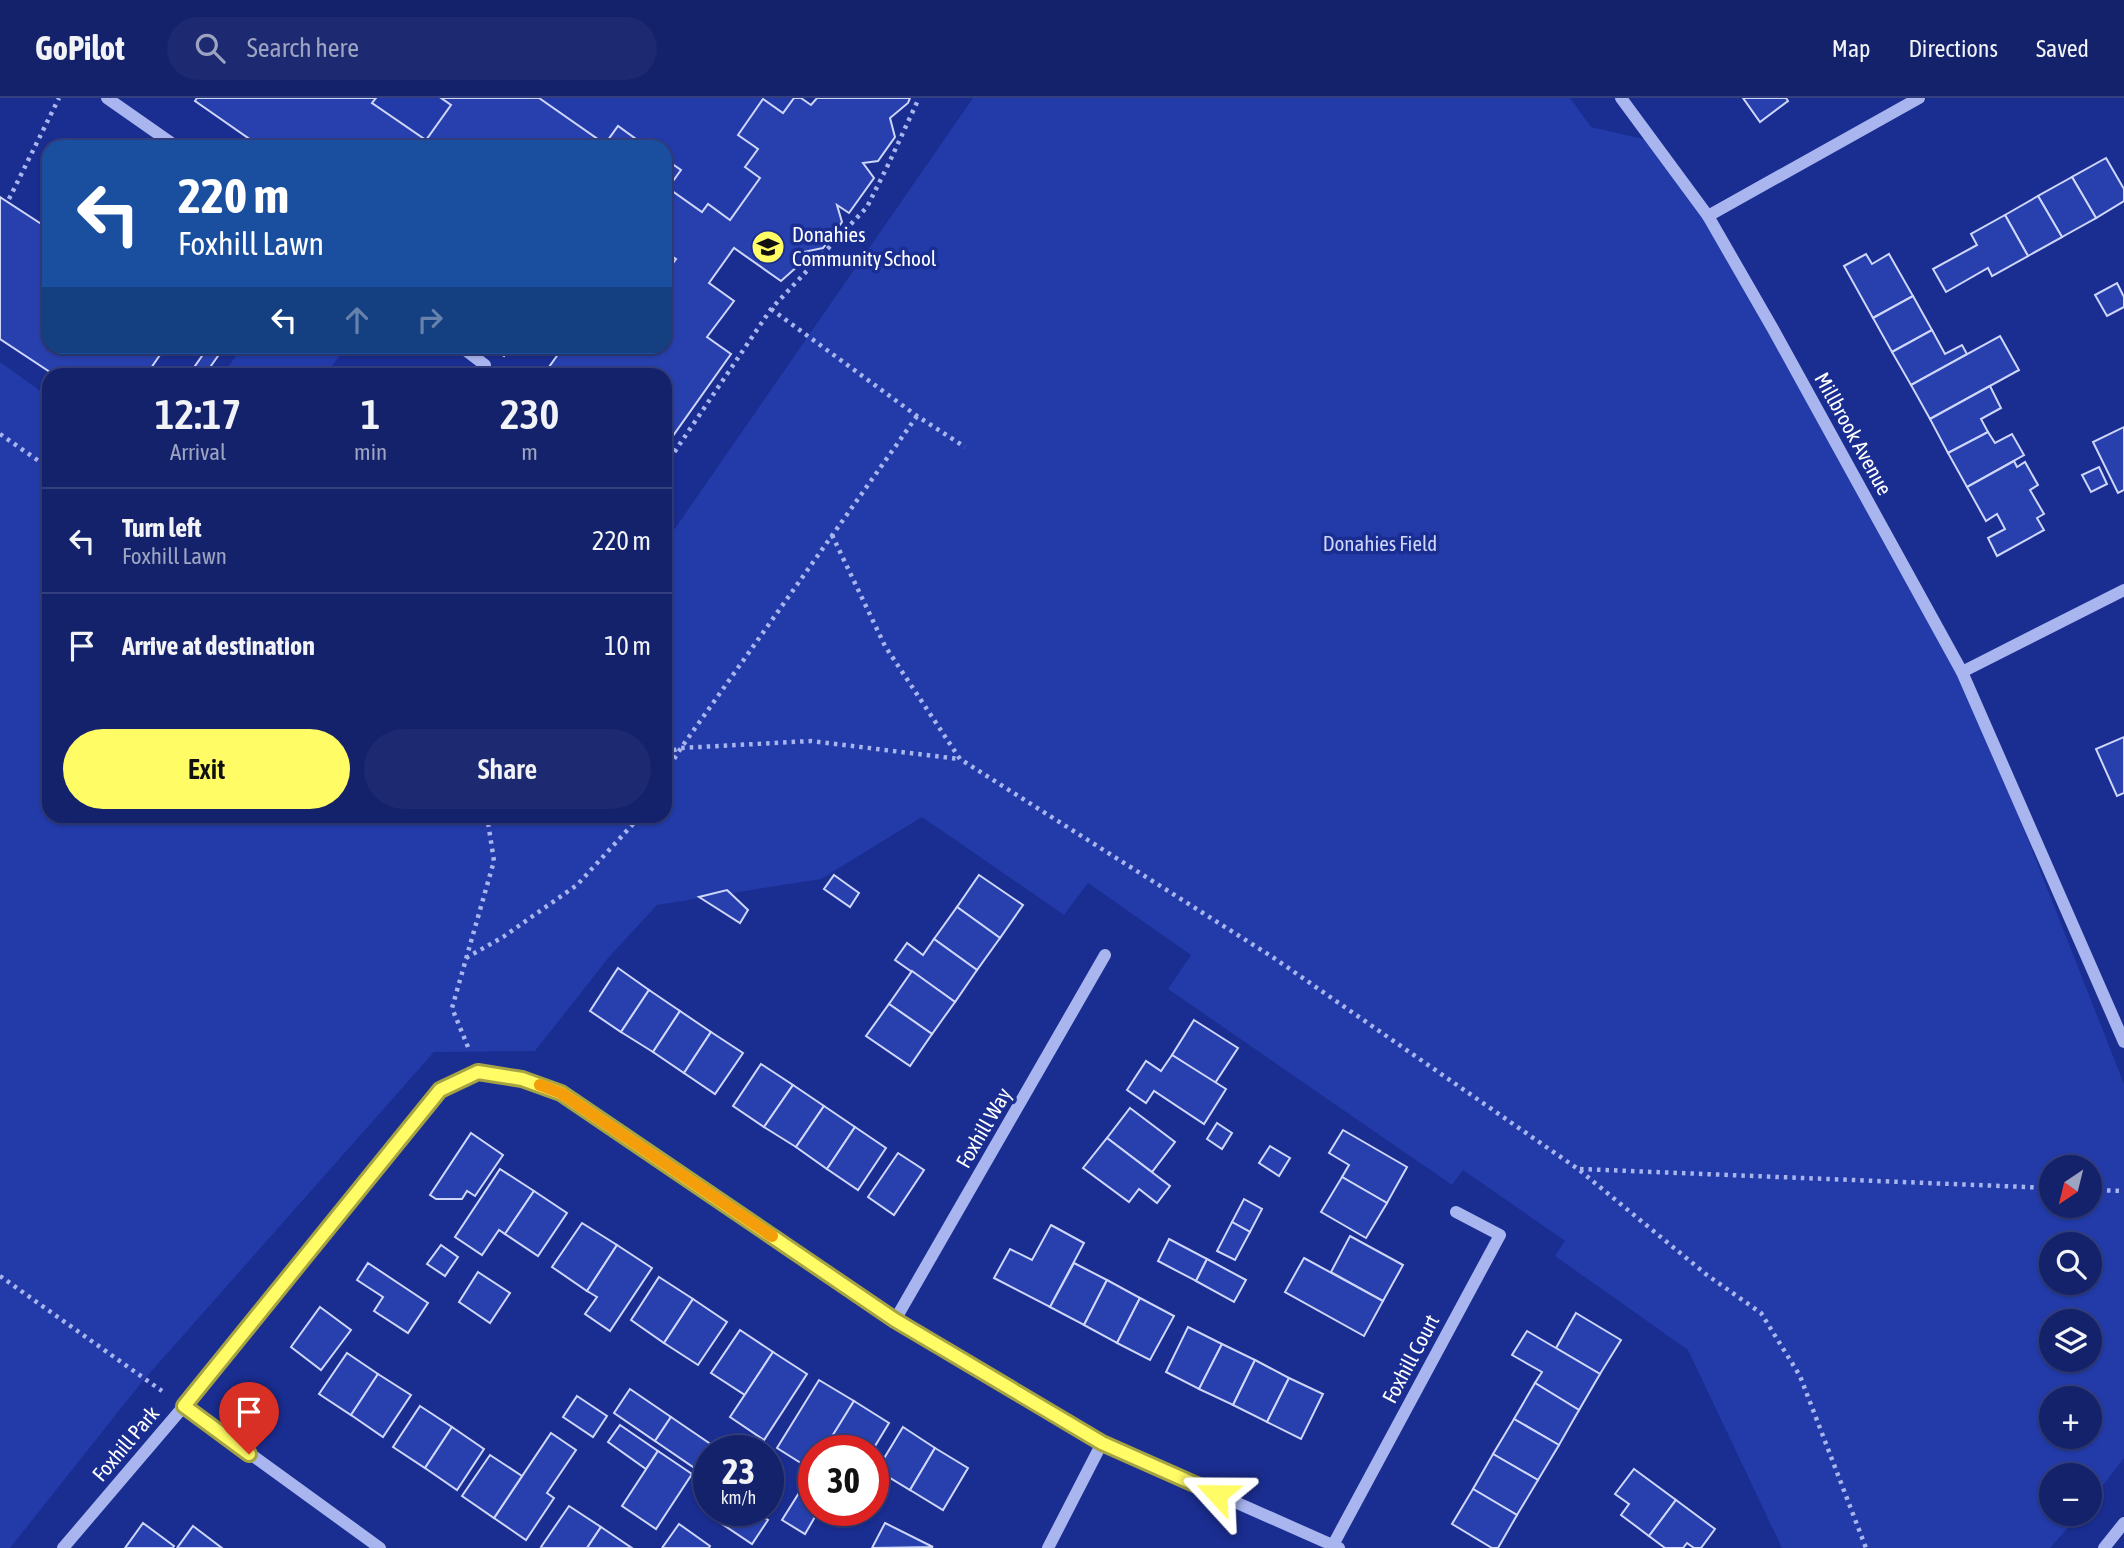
<!DOCTYPE html>
<html lang="en">
<head>
<meta charset="utf-8">
<style>
  :root { --surface:#14226c; --page:#1d2a72; --text:#f1f3f6; --muted:#9da4c2; --line:#333f7f; --accent:#fffc66 }
  body { margin:0; font-family:"Asap Condensed",sans-serif; background:var(--page); color:var(--text); height:100vh; display:flex; flex-direction:column; font-size:26px; white-space:nowrap }
  * { box-sizing:border-box; margin:0 }
  p { font-size:23px; color:var(--muted) }
  .icon { flex:none; width:38px; height:38px; fill:none; stroke:currentColor; stroke-width:2; stroke-linecap:round; stroke-linejoin:round }
  .map { position:relative; flex:1; overflow:hidden }
  .panel { position:absolute; left:42px; top:270px; width:630px; height:455px; display:flex; flex-direction:column; background:var(--surface); border-radius:21px; box-shadow:0 2px 5px #0004,0 0 0 2px var(--line) }
  .panel>* { flex:none }
  .banner { position:absolute; left:42px; top:42px; width:630px; height:214px; border-radius:21px; box-shadow:0 2px 5px #0004,0 0 0 2px var(--line); background:#1a4fa0; color:#fff; overflow:hidden }
  .needle { width:46px; rotate:215deg }
  .controls { position:absolute; left:2039px; top:1057px; display:grid; gap:14px }
  .controls a { display:grid; place-items:center; width:63px; height:63px; border-radius:50%; background:var(--surface); box-shadow:0 2px 5px #0004,0 0 0 2px var(--line); font-size:35px }
  .speed { position:absolute; left:693px; top:1337px; display:flex; gap:14px; font-size:35px; font-weight:700; text-align:center }
  .speed>* { display:grid; place-content:center; width:91px; height:91px; border-radius:50%; background:var(--surface); box-shadow:0 2px 5px #0004,0 0 0 2px var(--line); line-height:1 }
  .speed small { font-size:18px; font-weight:400 }
  .speed .limit { border:10px solid #d22; background:#fff; color:#111 }
  .pin { position:absolute; display:grid; place-items:center; width:60px; height:60px; color:#fff; margin:-72px -30px; border-radius:50% 50% 50% 0; rotate:-45deg; box-shadow:0 0 7px #0007 }
  .pin .icon { rotate:45deg }
  .me { position:absolute; width:77px; margin:-38px; rotate:294deg; stroke-linejoin:round; filter:drop-shadow(0 0 5px #0008) }
  .turn { display:flex; align-items:center; gap:24px; height:147px; padding:0 21px; font-size:32px }
  .turn .icon { width:91px; height:91px; stroke-width:2.5 }
  .turn b { display:block; font-size:49px; line-height:60px }
  .lanes { display:flex; align-items:center; height:66px; padding:0 21px; background:#0003; justify-content:center; gap:35px; direction:ltr }
  .lanes .off { opacity:.35 }
  .eta { display:flex; justify-content:space-evenly; align-items:center; height:119px; text-align:center }
  .eta b { font-size:42px; font-weight:600; line-height:49px }
  .cta { display:flex; gap:14px; margin-top:auto; padding:14px 21px }
  .cta a { flex:1; height:80px; border-radius:42px; background:var(--accent); color:#111; font-size:28px; font-weight:600; line-height:80px; text-align:center }
  .cta a+a { background:var(--page); color:var(--text) }
  ul { padding:0; list-style:none }
  li { display:flex; align-items:center; gap:21px; height:105px; padding:0 21px; border-top:2px solid var(--line) }
  li div { flex:1 }
  li b { display:block; font-size:26px }
  li em { font-style:normal }
  header { display:flex; align-items:center; gap:42px; box-sizing:border-box; height:98px; padding:0 35px; background:var(--surface); border-bottom:2px solid var(--line) }
  header strong { font-size:33px }
  nav { display:flex; gap:38px; margin-inline-start:auto; font-size:24px }
  .search { width:490px; height:63px; background:var(--page); display:flex; align-items:center; gap:18px; box-sizing:border-box; padding:0 24px; border-radius:38px; color:var(--muted); font-size:26px }
  .map>svg:first-child { display:block }
  .green { fill:#223ba9; fill-rule:evenodd }
  .building { fill:#2840ae; stroke:#ced6fa; stroke-width:2 }
  .lines { fill:none; stroke-linecap:round; stroke-linejoin:round }
  .path { stroke:#a8b5ef; stroke-width:4.5; stroke-dasharray:3.5 5; stroke-linecap:butt }
  .minor { stroke:#a8b5ef; stroke-width:12 }
  .route-casing { stroke:#a6a442; stroke-width:18 }
  .route { stroke:#fffc66; stroke-width:12 }
  .slow { stroke:#f59e0b; stroke-width:12 }
  .labels { text-anchor:middle; stroke-width:7; stroke-linejoin:round; paint-order:stroke }
  .poi-label { font-size:21px; fill:#fff; stroke:#1a2d90; text-anchor:start }
  .street-label { font-size:21px; fill:#fff; stroke:#1a2d90 }
  .park-label { font-size:21px; fill:#ced6fa; stroke:#1a2d90 }
</style>
</head>
<body>
<header>
<strong>GoPilot</strong>
<div class="search"><svg class="icon" aria-label="search" viewBox="0 0 24 24"><circle cx="10" cy="10" r="6"/><path d="M15 15l6 6"/></svg>Search here</div>
<nav><a>Map</a><a>Directions</a><a>Saved</a></nav>
</header>
<div class="map">
<svg width="2124" height="1450" viewBox="0 0 2124 1450">
  <rect width="100%" height="100%" fill="#1a2d90"/>
  <g class="green">
    <path d="M 376,0 L 441,0 L 451,7 L 426,42 L 372,5 Z"/>
    <path d="M 539,0 L 794,0 L 783,15 L 763,1 L 738,36 L 758,51 L 745,69 L 760,80 L 730,122 L 708,106 L 702,114 L 668,90 L 665,49 L 647,49 L 618,29 L 605,46 Z"/>
    <path d="M 973,0 L 1570,0 L 1591,29 L 1652,43 L 1705,118 L 1962,574 L 2124,986 L 2124,1360 L 2090,1404 L 2090,1377 L 2051,1377 L 2051,1416 L 2080,1416 L 2050,1450 L 1782,1450 L 1688,1252 L 1555,1158 L 1565,1143 L 1463,1072 L 1452,1087 L 1168,891 L 1191,857 L 1088,785 L 1064,817 L 922,719 L 821,781 L 657,807 L 609,859 L 535,953 L 434,954 L 141,1285 L 10,1450 L 0,1450 L 0,264 L 49,299 L 49,718 L 665,718 L 665,445 ZM 2051,1069 L 2090,1069 L 2090,1108 L 2051,1108 ZM 2051,1146 L 2090,1146 L 2090,1185 L 2051,1185 ZM 2051,1223 L 2090,1223 L 2090,1262 L 2051,1262 ZM 2051,1300 L 2090,1300 L 2090,1339 L 2051,1339 Z"/>
    <path d="M 243,248 L 330,249 L 341,256 L 326,276 L 223,276 Z"/>
  </g>
  <g class="building">
    <path d="M 197,0 L 376,0 L 372,5 L 426,42 L 451,7 L 441,0 L 539,0 L 605,46 L 618,28 L 647,49 L 261,49 L 195,3 Z"/>
    <path d="M 794,0 L 801,0 L 811,7 L 817,0 L 910,0 L 908,5 L 890,20 L 895,39 L 878,63 L 863,65 L 874,80 L 849,115 L 837,107 L 842,124 L 823,150 L 803,154 L 799,167 L 781,183 L 734,150 L 709,185 L 734,203 L 707,239 L 731,256 L 665,349 L 665,276 L 544,276 L 564,248 L 665,248 L 665,176 L 676,161 L 665,154 L 665,61 L 681,72 L 668,90 L 702,114 L 708,106 L 730,122 L 760,80 L 745,69 L 758,51 L 738,37 L 763,1 L 783,15 Z"/>
    <path d="M 1743,0 L 1786,0 L 1788,3 L 1760,24 Z"/>
    <path d="M 2106,60 L 2124,91 L 2124,103 L 2096,120 L 2072,79 Z"/>
    <path d="M 2072,79 L 2096,120 L 2062,139 L 2038,98 Z"/>
    <path d="M 2038,98 L 2062,139 L 2028,158 L 2005,117 Z"/>
    <path d="M 0,99 L 49,131 L 49,248 L 166,248 L 147,276 L 53,276 L 0,241 Z"/>
    <path d="M 2005,117 L 2028,158 L 1992,178 L 1988,170 L 1946,194 L 1933,171 L 1977,147 L 1971,136 Z"/>
    <path d="M 1866,156 L 1872,166 L 1889,156 L 1913,198 L 1873,220 L 1844,168 Z"/>
    <path d="M 2117,185 L 2124,199 L 2124,209 L 2107,218 L 2095,197 Z"/>
    <path d="M 1913,198 L 1932,232 L 1892,254 L 1873,220 Z"/>
    <path d="M 1932,232 L 1945,256 L 1962,247 L 1967,256 L 1911,287 L 1892,254 Z"/>
    <path d="M 2000,238 L 2019,272 L 1930,321 L 1911,287 Z"/>
    <path d="M 209,248 L 225,248 L 206,275 L 195,268 Z"/>
    <path d="M 490,248 L 510,248 L 504,258 Z"/>
    <path d="M 1990,288 L 2001,310 L 1981,321 L 1988,334 L 1948,355 L 1930,321 Z"/>
    <path d="M 2124,329 L 2124,392 L 2118,395 L 2093,344 Z"/>
    <path d="M 1988,334 L 1995,345 L 2012,336 L 2024,357 L 1967,389 L 1948,355 Z"/>
    <path d="M 2014,363 L 2017,369 L 2025,364 L 2038,387 L 2030,392 L 2044,416 L 2037,420 L 2044,432 L 1997,458 L 1988,440 L 2005,431 L 1997,416 L 1986,423 L 1967,389 Z"/>
    <path d="M 2099,369 L 2107,386 L 2091,394 L 2082,377 Z"/>
    <path d="M 2124,639 L 2124,695 L 2117,698 L 2096,651 Z"/>
    <path d="M 834,777 L 859,795 L 850,809 L 824,791 Z"/>
    <path d="M 979,777 L 1023,807 L 1000,840 L 957,809 Z"/>
    <path d="M 727,792 L 748,812 L 740,825 L 699,799 Z"/>
    <path d="M 957,809 L 1000,840 L 977,872 L 934,841 Z"/>
    <path d="M 934,841 L 977,872 L 955,904 L 895,862 L 907,845 L 923,857 Z"/>
    <path d="M 618,870 L 649,892 L 621,934 L 590,913 Z"/>
    <path d="M 912,873 L 955,904 L 932,936 L 889,906 Z"/>
    <path d="M 649,892 L 680,913 L 653,954 L 621,934 Z"/>
    <path d="M 889,906 L 932,936 L 910,968 L 866,938 Z"/>
    <path d="M 680,913 L 711,934 L 684,975 L 653,954 Z"/>
    <path d="M 1194,922 L 1238,950 L 1215,985 L 1172,957 Z"/>
    <path d="M 711,934 L 743,955 L 715,996 L 684,975 Z"/>
    <path d="M 1172,957 L 1226,991 L 1204,1026 L 1154,993 L 1146,1005 L 1127,992 L 1146,963 L 1161,973 Z"/>
    <path d="M 761,966 L 793,987 L 764,1029 L 733,1008 Z"/>
    <path d="M 793,987 L 824,1008 L 796,1049 L 764,1029 Z"/>
    <path d="M 824,1008 L 855,1029 L 827,1071 L 796,1049 Z"/>
    <path d="M 1130,1010 L 1175,1044 L 1152,1074 L 1107,1040 Z"/>
    <path d="M 1217,1025 L 1232,1035 L 1222,1051 L 1207,1041 Z"/>
    <path d="M 855,1029 L 886,1050 L 858,1092 L 827,1071 Z"/>
    <path d="M 1343,1032 L 1407,1069 L 1387,1105 L 1342,1079 L 1349,1067 L 1329,1055 Z"/>
    <path d="M 471,1035 L 503,1057 L 475,1098 L 467,1093 L 462,1101 L 436,1101 L 430,1097 Z"/>
    <path d="M 1107,1040 L 1170,1088 L 1157,1105 L 1139,1091 L 1129,1104 L 1083,1070 Z"/>
    <path d="M 1270,1048 L 1290,1060 L 1279,1078 L 1259,1065 Z"/>
    <path d="M 898,1055 L 924,1072 L 894,1117 L 868,1099 Z"/>
    <path d="M 500,1071 L 534,1093 L 505,1136 L 499,1132 L 482,1157 L 455,1139 Z"/>
    <path d="M 1342,1079 L 1387,1105 L 1366,1140 L 1321,1114 Z"/>
    <path d="M 534,1093 L 567,1115 L 538,1158 L 505,1136 Z"/>
    <path d="M 1244,1101 L 1262,1111 L 1250,1134 L 1232,1124 Z"/>
    <path d="M 1232,1124 L 1250,1134 L 1235,1162 L 1217,1153 Z"/>
    <path d="M 582,1125 L 617,1147 L 587,1193 L 552,1169 Z"/>
    <path d="M 1051,1127 L 1084,1145 L 1050,1209 L 994,1180 L 1010,1151 L 1032,1162 Z"/>
    <path d="M 1350,1138 L 1403,1167 L 1383,1203 L 1331,1174 Z"/>
    <path d="M 1169,1141 L 1207,1161 L 1196,1183 L 1158,1163 Z"/>
    <path d="M 441,1147 L 458,1159 L 445,1178 L 427,1166 Z"/>
    <path d="M 617,1147 L 652,1170 L 610,1233 L 585,1216 L 597,1199 L 587,1193 Z"/>
    <path d="M 1304,1160 L 1383,1203 L 1364,1238 L 1285,1194 Z"/>
    <path d="M 1207,1161 L 1246,1182 L 1234,1204 L 1196,1183 Z"/>
    <path d="M 368,1165 L 428,1205 L 408,1235 L 374,1213 L 383,1199 L 357,1182 Z"/>
    <path d="M 1074,1165 L 1107,1182 L 1084,1227 L 1050,1209 Z"/>
    <path d="M 478,1174 L 510,1195 L 490,1225 L 459,1204 Z"/>
    <path d="M 659,1179 L 693,1201 L 664,1245 L 631,1222 Z"/>
    <path d="M 1107,1182 L 1140,1200 L 1117,1245 L 1084,1227 Z"/>
    <path d="M 1140,1200 L 1174,1218 L 1150,1262 L 1117,1245 Z"/>
    <path d="M 693,1201 L 727,1224 L 698,1267 L 664,1245 Z"/>
    <path d="M 320,1209 L 351,1232 L 321,1272 L 291,1249 Z"/>
    <path d="M 1576,1215 L 1621,1242 L 1600,1276 L 1556,1250 Z"/>
    <path d="M 1188,1229 L 1222,1246 L 1199,1291 L 1166,1274 Z"/>
    <path d="M 740,1232 L 773,1254 L 745,1297 L 711,1275 Z"/>
    <path d="M 1527,1233 L 1600,1276 L 1579,1312 L 1535,1285 L 1542,1274 L 1512,1257 Z"/>
    <path d="M 1222,1246 L 1255,1262 L 1233,1307 L 1199,1291 Z"/>
    <path d="M 773,1254 L 807,1276 L 764,1342 L 730,1319 Z"/>
    <path d="M 347,1255 L 378,1276 L 351,1317 L 319,1296 Z"/>
    <path d="M 1255,1262 L 1289,1280 L 1267,1324 L 1233,1307 Z"/>
    <path d="M 378,1276 L 411,1297 L 383,1339 L 351,1317 Z"/>
    <path d="M 1289,1280 L 1323,1296 L 1301,1341 L 1267,1324 Z"/>
    <path d="M 819,1282 L 854,1303 L 824,1353 L 814,1353 L 812,1372 L 777,1350 Z"/>
    <path d="M 1535,1285 L 1579,1312 L 1559,1347 L 1514,1321 Z"/>
    <path d="M 630,1291 L 671,1319 L 655,1343 L 614,1315 Z"/>
    <path d="M 577,1298 L 607,1318 L 593,1339 L 563,1319 Z"/>
    <path d="M 854,1303 L 889,1325 L 872,1353 L 833,1353 L 826,1348 Z"/>
    <path d="M 420,1308 L 452,1329 L 425,1370 L 393,1349 Z"/>
    <path d="M 671,1319 L 712,1347 L 696,1371 L 655,1343 Z"/>
    <path d="M 1514,1321 L 1559,1347 L 1538,1382 L 1493,1356 Z"/>
    <path d="M 620,1327 L 658,1353 L 646,1371 L 608,1344 Z"/>
    <path d="M 452,1329 L 484,1351 L 457,1392 L 425,1370 Z"/>
    <path d="M 903,1329 L 935,1350 L 910,1392 L 877,1372 Z"/>
    <path d="M 551,1335 L 576,1352 L 547,1395 L 554,1400 L 526,1442 L 494,1420 Z"/>
    <path d="M 935,1350 L 968,1370 L 943,1412 L 910,1392 Z"/>
    <path d="M 658,1353 L 692,1376 L 656,1431 L 622,1408 Z"/>
    <path d="M 1493,1356 L 1538,1382 L 1517,1417 L 1473,1391 Z"/>
    <path d="M 490,1357 L 522,1378 L 494,1420 L 462,1398 Z"/>
    <path d="M 1634,1371 L 1676,1402 L 1649,1438 L 1621,1417 L 1629,1406 L 1615,1396 Z"/>
    <path d="M 809,1379 L 814,1381 L 814,1412 L 819,1412 L 805,1436 L 782,1422 Z"/>
    <path d="M 1473,1391 L 1517,1417 L 1498,1450 L 1492,1450 L 1452,1426 Z"/>
    <path d="M 1676,1402 L 1715,1431 L 1701,1450 L 1694,1450 L 1687,1445 L 1683,1450 L 1665,1450 L 1649,1438 Z"/>
    <path d="M 569,1408 L 601,1429 L 587,1450 L 543,1450 L 541,1449 Z"/>
    <path d="M 723,1412 L 753,1412 L 768,1422 L 752,1446 L 716,1422 Z"/>
    <path d="M 143,1425 L 174,1448 L 173,1450 L 125,1450 Z"/>
    <path d="M 885,1425 L 933,1449 L 872,1450 Z"/>
    <path d="M 679,1426 L 710,1448 L 709,1450 L 662,1450 Z"/>
    <path d="M 193,1428 L 222,1450 L 177,1450 Z"/>
    <path d="M 601,1429 L 632,1450 L 587,1450 Z"/>
  </g>
  <g class="lines">
    <g class="path">
      <path d="M 9,101 L 59,0"/>
      <path d="M 771,211 L 917,318 L 965,349"/>
      <path d="M 0,336 L 49,370"/>
      <path d="M 665,368 L 771,211 L 867,109 L 889,65 L 919,0"/>
      <path d="M 832,437 L 885,548 L 960,661 L 1274,860 L 1578,1071 L 1707,1177 L 1761,1215 L 1800,1278 L 1866,1450"/>
      <path d="M 665,655 L 681,650 L 811,643 L 959,661"/>
      <path d="M 665,675 L 681,650 L 917,318"/>
      <path d="M 466,860 L 503,839 L 577,787 L 633,726 L 639,718"/>
      <path d="M 468,949 L 452,910 L 494,763 L 487,718"/>
      <path d="M 1580,1071 L 2051,1090"/>
      <path d="M 2090,1092 L 2124,1093"/>
      <path d="M 0,1178 L 162,1293"/>
    </g>
    <g class="minor">
      <path d="M 107,0 L 177,49"/>
      <path d="M 1621,0 L 1708,118 L 1773,231 L 1962,574 L 2124,944"/>
      <path d="M 1708,118 L 1919,0"/>
      <path d="M 460,248 L 485,267 L 478,276"/>
      <path d="M 1962,574 L 2124,492"/>
      <path d="M 895,1222 L 1105,857"/>
      <path d="M 184,1308 L 380,1450"/>
      <path d="M 1333,1447 L 1500,1137 L 1456,1114"/>
      <path d="M 63,1450 L 184,1308 L 440,992 L 478,974 L 522,981 L 561,995 L 895,1222 L 1102,1345 L 1339,1450"/>
      <path d="M 1048,1450 L 1102,1345"/>
      <path d="M 2104,1450 L 2124,1425"/>
    </g>
  </g>
  <g class="lines">
    <defs>
      <path id="route" d="M 249,1356 L 184,1308 L 440,992 L 478,974 L 522,981 L 561,995 L 895,1222 L 1102,1345 L 1217,1396"/>
    </defs>
    <use href="#route" class="route-casing"/>
    <use href="#route" class="route"/>
    <path class="slow" d="M 540,987 L 561,995 L 772,1138"/>
  </g>
  <defs>
    <symbol id="school-disc" viewBox="-11 -11 22 22"><circle r="9.5" fill="#fffc66" stroke="#1a2d90"/><path d="M0-5L7-2L0 1L-7-2ZM-4 1L0 2.5L4 1V4Q0 6-4 4Z" fill="#111"/></symbol>
  </defs>
  <g fill-rule="evenodd">
    <use href="#school-disc" x="749" y="130" width="38" height="38"/>
  </g>
  <g class="labels">
    <g class="poi-label">
      <text x="792" y="144">Donahies<tspan x="792" dy="24">Community School</tspan></text>
    </g>
    <g class="street-label">
      <text transform="translate(1853 336) rotate(61)" y="7">Millbrook Avenue</text>
      <text transform="translate(984 1030) rotate(-60)" y="7">Foxhill Way</text>
      <text transform="translate(1411 1261) rotate(-62)" y="7">Foxhill Court</text>
      <text transform="translate(126 1346) rotate(-50)" y="7">Foxhill Park</text>
    </g>
    <g class="park-label">
      <text x="1380" y="453">Donahies Field</text>
    </g>
  </g>
</svg>
<div class="controls">
<a><svg class="needle" viewBox="-14 -14 28 28"><path d="M0-13l5 13h-10z" fill="#e53935"/><path d="M0 13l5-13h-10z" fill="#9da4c2"/></svg></a>
<a><svg class="icon" aria-label="search" viewBox="0 0 24 24"><circle cx="10" cy="10" r="6"/><path d="M15 15l6 6"/></svg></a>
<a><svg class="icon" aria-label="layers" viewBox="0 0 24 24"><path d="M12 4l9 5-9 5-9-5zM3 14l9 5 9-5"/></svg></a>
<a>+</a>
<a>−</a>
</div>
<div class="speed"><div>23<small>km/h</small></div><div class="limit">30</div></div>
<div class="pin" style="left:249px;top:1356px;background:#d93025"><svg class="icon" aria-label="arrive" viewBox="0 0 24 24"><path d="M6 21V4h12l-3 4 3 4H6"/></svg></div>
<svg class="me" style="left:1217px;top:1396px" viewBox="-20 -20 40 40"><path d="M0-17L14 15 0 8-14 15z" fill="#fffc66" stroke="#fff" stroke-width="4"/></svg>
<div class="banner">
<div class="turn"><svg class="icon" aria-label="left" viewBox="0 0 24 24"><path d="M17 20v-9H6M10 6l-5 5 5 5"/></svg><div><b>220 m</b>Foxhill Lawn</div></div>
<div class="lanes"><svg class="icon" aria-label="left" viewBox="0 0 24 24"><path d="M17 20v-9H6M10 6l-5 5 5 5"/></svg><svg class="icon off" aria-label="ahead" viewBox="0 0 24 24"><path d="M12 20V5M6 11l6-6 6 6"/></svg><svg class="icon off" aria-label="right" viewBox="0 0 24 24"><path d="M7 20v-9h11M14 6l5 5-5 5"/></svg></div>
</div>
<section class="panel">
<div class="eta">
<div><b>12:17</b><p>Arrival</p></div>
<div><b>1</b><p>min</p></div>
<div><b>230</b><p>m</p></div>
</div>
<ul>
<li><svg class="icon" aria-label="left" viewBox="0 0 24 24"><path d="M17 20v-9H6M10 6l-5 5 5 5"/></svg><div><b>Turn left</b><p>Foxhill Lawn</p></div><em>220 m</em></li>
<li><svg class="icon" aria-label="arrive" viewBox="0 0 24 24"><path d="M6 21V4h12l-3 4 3 4H6"/></svg><div><b>Arrive at destination</b></div><em>10 m</em></li>
</ul>
<div class="cta"><a>Exit</a><a>Share</a></div>
</section>
</div>
</body>
</html>
